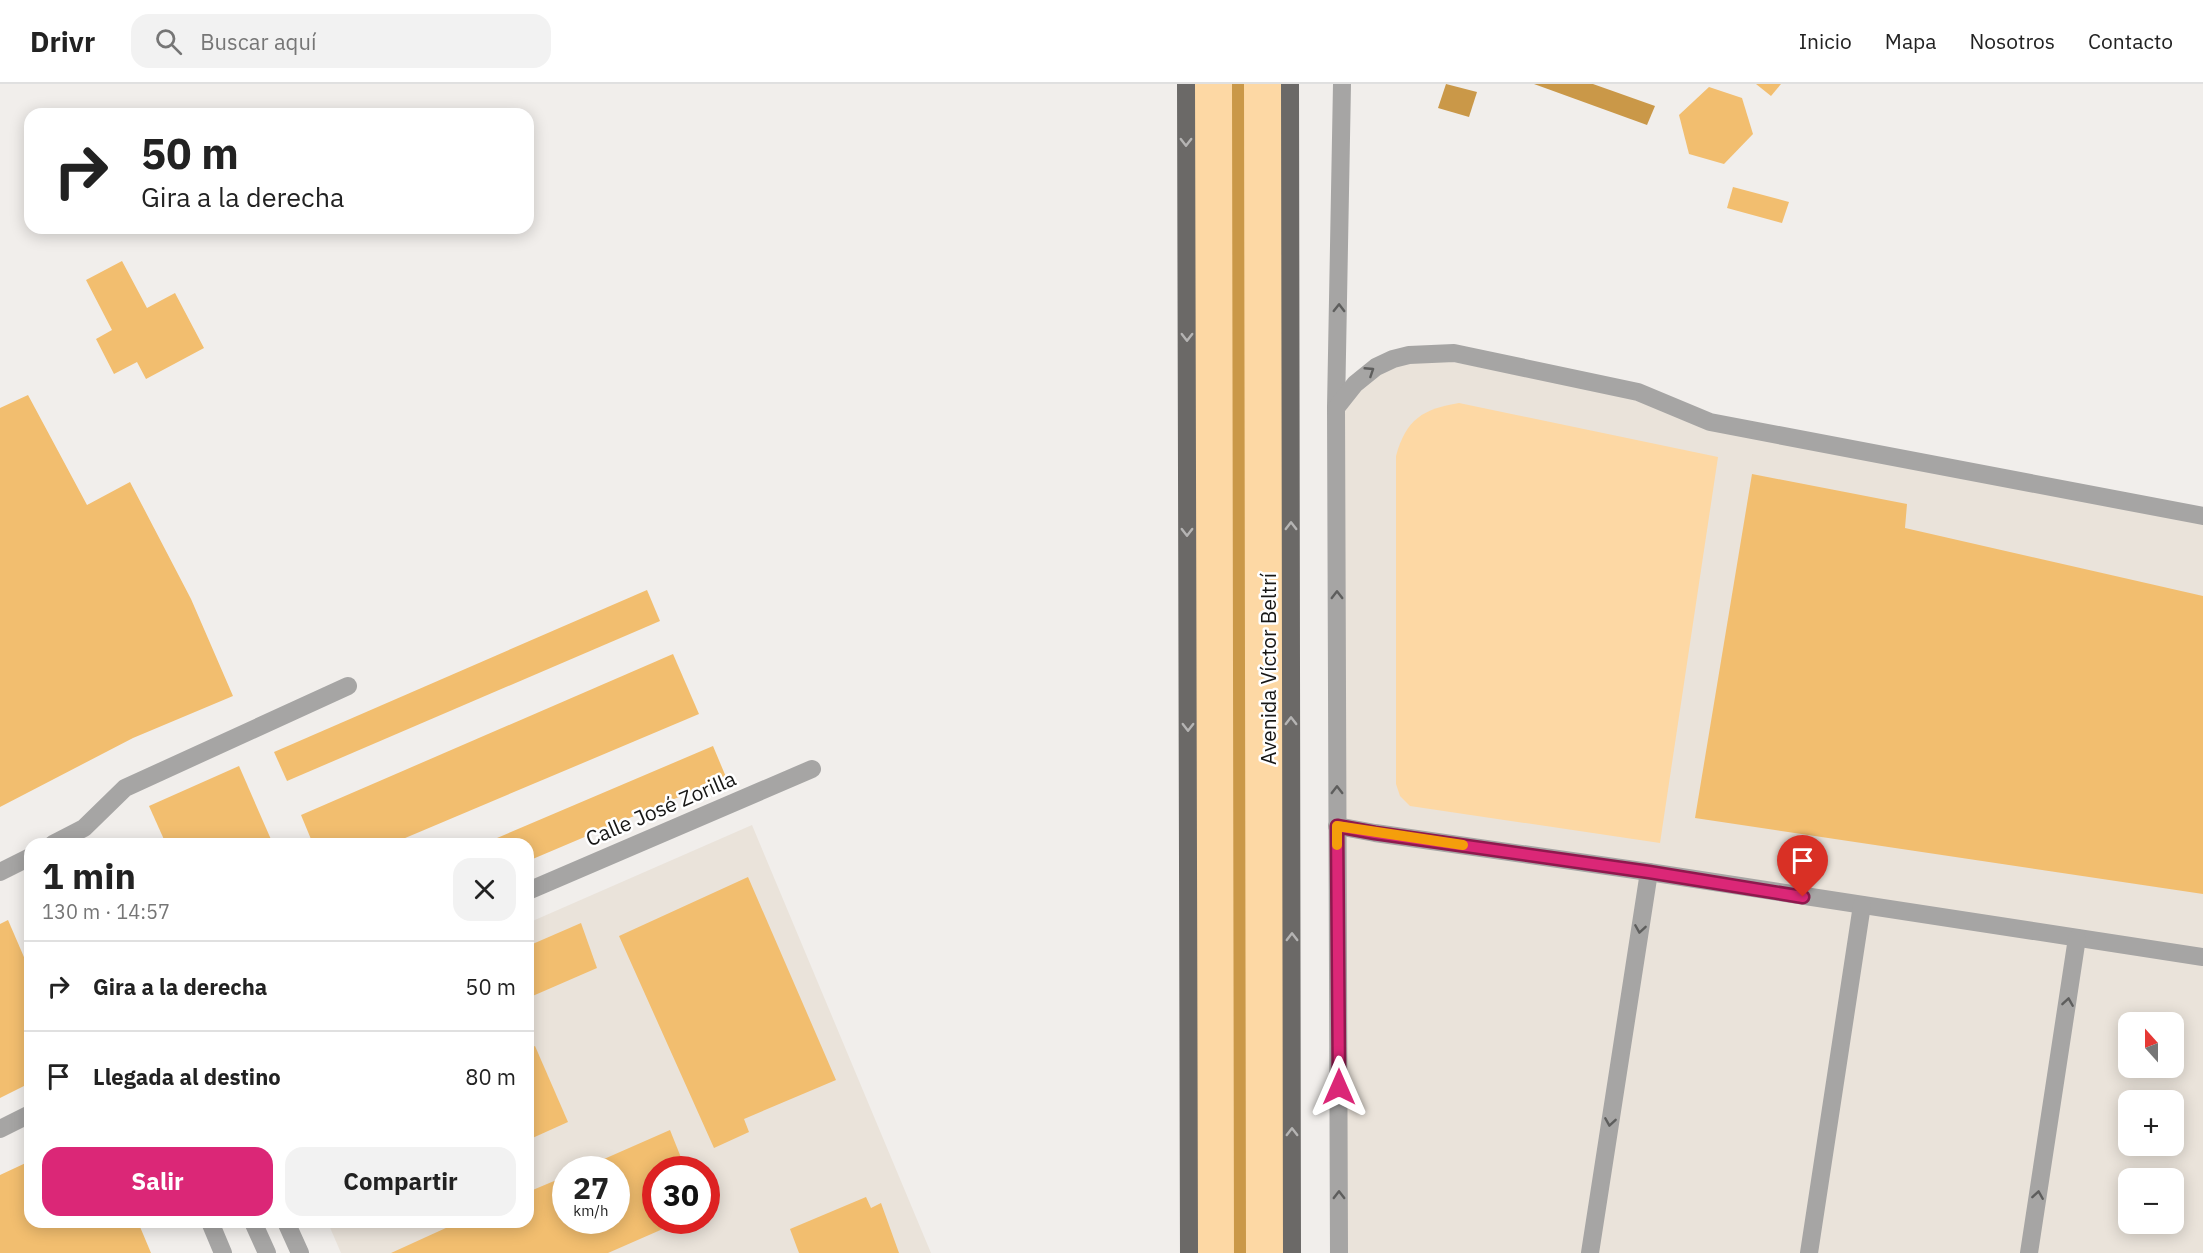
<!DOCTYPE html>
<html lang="es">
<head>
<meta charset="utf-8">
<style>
  :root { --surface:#fff; --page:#f2f2f2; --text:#222; --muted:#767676; --line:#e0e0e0; --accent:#db2777 }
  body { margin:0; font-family:"IBM Plex Sans",sans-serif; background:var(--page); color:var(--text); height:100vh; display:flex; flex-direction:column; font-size:22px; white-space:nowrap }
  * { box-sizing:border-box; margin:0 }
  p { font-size:20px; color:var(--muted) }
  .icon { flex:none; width:33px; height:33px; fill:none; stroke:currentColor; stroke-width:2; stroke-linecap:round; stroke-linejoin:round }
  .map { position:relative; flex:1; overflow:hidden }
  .drawer { position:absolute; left:24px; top:754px; width:510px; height:390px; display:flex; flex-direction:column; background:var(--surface); border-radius:18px; box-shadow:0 3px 15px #0003 }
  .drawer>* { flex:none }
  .top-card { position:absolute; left:24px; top:24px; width:510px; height:126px; border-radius:18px; box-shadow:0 3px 15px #0003; background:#fff; color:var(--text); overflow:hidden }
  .needle { width:39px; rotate:339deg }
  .tools { position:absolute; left:2118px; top:928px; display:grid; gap:12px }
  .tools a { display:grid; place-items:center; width:66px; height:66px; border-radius:12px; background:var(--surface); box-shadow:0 3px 15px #0003; font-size:30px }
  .speed { position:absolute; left:552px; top:1072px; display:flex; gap:12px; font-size:30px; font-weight:700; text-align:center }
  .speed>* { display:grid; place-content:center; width:78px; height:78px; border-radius:50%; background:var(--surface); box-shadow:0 3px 15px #0003; line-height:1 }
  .speed small { font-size:15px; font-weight:400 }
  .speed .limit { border:9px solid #d22; background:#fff; color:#111 }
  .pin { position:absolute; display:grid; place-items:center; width:51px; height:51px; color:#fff; margin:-62px -26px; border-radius:50% 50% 50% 0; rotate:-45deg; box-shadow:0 0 6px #0007 }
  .pin .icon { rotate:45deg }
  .me { position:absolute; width:66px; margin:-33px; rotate:0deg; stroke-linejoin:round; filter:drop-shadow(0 0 4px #0008) }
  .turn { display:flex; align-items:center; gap:21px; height:126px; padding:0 18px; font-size:27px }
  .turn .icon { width:78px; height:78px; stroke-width:2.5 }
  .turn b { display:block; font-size:42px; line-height:51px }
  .round { display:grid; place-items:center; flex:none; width:63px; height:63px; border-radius:18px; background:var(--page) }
  .head { display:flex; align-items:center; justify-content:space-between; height:102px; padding:0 18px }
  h1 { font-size:36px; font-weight:700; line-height:45px }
  .button { display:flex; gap:12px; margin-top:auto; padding:12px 18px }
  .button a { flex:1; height:69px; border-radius:18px; background:var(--accent); color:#fff; font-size:24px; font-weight:700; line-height:69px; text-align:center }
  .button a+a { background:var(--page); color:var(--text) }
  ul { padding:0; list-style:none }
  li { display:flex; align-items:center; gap:18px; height:90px; padding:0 18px; border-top:2px solid var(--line) }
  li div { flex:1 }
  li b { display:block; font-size:22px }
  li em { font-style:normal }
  header { display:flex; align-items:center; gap:36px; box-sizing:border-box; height:84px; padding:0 30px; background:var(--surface); border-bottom:2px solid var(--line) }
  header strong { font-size:28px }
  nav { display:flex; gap:33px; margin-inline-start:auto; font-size:21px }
  .search { width:420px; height:54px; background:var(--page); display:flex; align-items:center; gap:15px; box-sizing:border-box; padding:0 21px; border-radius:18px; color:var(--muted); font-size:22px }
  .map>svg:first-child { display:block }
  .built { fill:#eae3da; fill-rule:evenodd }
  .green { fill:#fdd8a4 }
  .water { fill:#ca9848 }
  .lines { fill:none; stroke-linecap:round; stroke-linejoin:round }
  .stream { stroke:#ca9848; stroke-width:12 }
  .building { fill:#f2be6f }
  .minor { stroke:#a6a5a4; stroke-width:18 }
  .major { stroke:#6b6967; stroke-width:18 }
  .oneway { stroke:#b5b4b3 }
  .oneway2 { stroke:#5e5e5d }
  .route-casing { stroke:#8e194d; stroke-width:15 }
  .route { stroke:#db2777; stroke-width:10 }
  .slow { stroke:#f59e0b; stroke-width:10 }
  .labels { text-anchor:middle; stroke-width:5; stroke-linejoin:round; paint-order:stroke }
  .street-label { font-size:21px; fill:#171716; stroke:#fff }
</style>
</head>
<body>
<header>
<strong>Drivr</strong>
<div class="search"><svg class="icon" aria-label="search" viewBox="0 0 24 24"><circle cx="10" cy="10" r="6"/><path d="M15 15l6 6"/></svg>Buscar aquí</div>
<nav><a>Inicio</a><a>Mapa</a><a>Nosotros</a><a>Contacto</a></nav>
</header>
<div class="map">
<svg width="2203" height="1169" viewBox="0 0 2203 1169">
  <rect width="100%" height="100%" fill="#f1eeeb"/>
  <g class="built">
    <path d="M 1409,271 L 1638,308 L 1710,338 L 2203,432 L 2203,1169 L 1339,1169 L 1336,324 L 1355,300 ZM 2128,939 L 2174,939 L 2174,984 L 2128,984 ZM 2128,1017 L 2174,1017 L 2174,1062 L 2128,1062 ZM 2128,1095 L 2174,1095 L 2174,1140 L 2128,1140 Z"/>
    <path d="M 752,741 L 931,1169 L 341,1169 L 328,1139 L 528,1138 L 528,839 ZM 566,1086 L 616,1086 L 616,1137 L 566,1137 ZM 656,1086 L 706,1086 L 706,1137 L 656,1137 Z"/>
  </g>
  <g class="green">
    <path d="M 1186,0 L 1290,0 L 1292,1169 L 1189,1169 Z"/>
    <path d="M 1459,319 L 1718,373 L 1660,759 L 1410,722 L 1400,712 L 1396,700 L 1396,372 C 1406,335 1423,325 1459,319 Z"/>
  </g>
  <g class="water">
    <path d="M 1446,0 L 1477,8 L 1469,33 L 1438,24 Z"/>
    <path d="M 1534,0 L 1593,0 L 1655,22 L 1647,41 Z"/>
  </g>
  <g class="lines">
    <path class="stream" d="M 1238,0 L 1240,1169"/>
  </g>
  <g class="building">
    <path d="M 1756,0 L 1781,0 L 1771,12 Z"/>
    <path d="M 1709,3 L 1742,14 L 1753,50 L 1724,80 L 1689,70 L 1679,31 Z"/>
    <path d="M 1733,103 L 1789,118 L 1782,139 L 1727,124 Z"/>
    <path d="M 122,177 L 147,224 L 175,209 L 204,264 L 146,295 L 137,278 L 114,290 L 96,255 L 112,246 L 86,196 Z"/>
    <path d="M 28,311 L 87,421 L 130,398 L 191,515 L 233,612 L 133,654 L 0,723 L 0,324 Z"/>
    <path d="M 1752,390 L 1907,420 L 1905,444 L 2203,512 L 2203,810 L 1695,734 Z"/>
    <path d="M 647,506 L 660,537 L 287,697 L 274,668 Z"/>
    <path d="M 673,570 L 699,630 L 391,760 L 313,760 L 301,731 Z"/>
    <path d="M 713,662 L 726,693 L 528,777 L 528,760 L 483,760 Z"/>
    <path d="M 239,682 L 273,760 L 166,760 L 149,722 Z"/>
    <path d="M 748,793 L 836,996 L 744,1035 L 749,1048 L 714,1064 L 619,852 Z"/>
    <path d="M 8,836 L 30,887 L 30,999 L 0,1014 L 0,840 Z"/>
    <path d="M 581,839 L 597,884 L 528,914 L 528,862 Z"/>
    <path d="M 535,962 L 568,1038 L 528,1056 L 528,965 Z"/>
    <path d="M 670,1046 L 686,1086 L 656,1086 L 656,1137 L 681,1137 L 608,1169 L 391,1169 L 459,1138 L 528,1138 L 528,1108 L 566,1092 L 566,1137 L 616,1137 L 616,1086 L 579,1086 Z"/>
    <path d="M 30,1077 L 30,1138 L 138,1138 L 151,1169 L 0,1169 L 0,1091 Z"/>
    <path d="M 866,1113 L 871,1124 L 881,1119 L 899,1169 L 799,1169 L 790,1145 Z"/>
  </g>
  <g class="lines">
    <g class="minor">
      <path d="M 1336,324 L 1342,0"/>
      <path d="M 1337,742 L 1375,749 L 1649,788 L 2203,873"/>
      <path d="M 53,760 L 84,744 L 125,704 L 348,602"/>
      <path d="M 0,788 L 30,773"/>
      <path d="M 528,807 L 812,685"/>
      <path d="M 0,1045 L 30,1030"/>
      <path d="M 210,1138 L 223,1169"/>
      <path d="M 253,1138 L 267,1169"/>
      <path d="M 286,1138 L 300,1169"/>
      <path d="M 1339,1169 L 1336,324 L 1355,300 L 1376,283 L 1393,275 L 1409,271 L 1454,269 L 1638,308 L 1710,338 L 2203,432"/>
      <path d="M 1590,1169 L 1649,788"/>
      <path d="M 1809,1169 L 1862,821"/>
      <path d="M 2029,1169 L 2077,854"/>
    </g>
    <g class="major">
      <path d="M 1186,0 L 1189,1169"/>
      <path d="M 1290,0 L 1292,1169"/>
    </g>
  </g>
  <defs><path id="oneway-chevron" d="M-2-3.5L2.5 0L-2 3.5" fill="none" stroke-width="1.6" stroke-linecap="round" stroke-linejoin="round" transform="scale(1.5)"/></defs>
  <g class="oneway">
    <use href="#oneway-chevron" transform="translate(1186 58) rotate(90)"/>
    <use href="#oneway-chevron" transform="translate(1187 253) rotate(90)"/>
    <use href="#oneway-chevron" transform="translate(1291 442) rotate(-90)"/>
    <use href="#oneway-chevron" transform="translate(1187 448) rotate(90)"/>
    <use href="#oneway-chevron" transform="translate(1291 637) rotate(-90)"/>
    <use href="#oneway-chevron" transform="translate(1188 643) rotate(90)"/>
    <use href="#oneway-chevron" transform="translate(1292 853) rotate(-90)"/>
    <use href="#oneway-chevron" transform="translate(1292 1048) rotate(-90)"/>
  </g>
  <g class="oneway2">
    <use href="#oneway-chevron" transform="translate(1339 224) rotate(-89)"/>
    <use href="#oneway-chevron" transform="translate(1370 287) rotate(-33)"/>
    <use href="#oneway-chevron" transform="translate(1337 511) rotate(-90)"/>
    <use href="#oneway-chevron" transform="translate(1337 706) rotate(-90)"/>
    <use href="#oneway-chevron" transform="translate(1640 845) rotate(99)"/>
    <use href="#oneway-chevron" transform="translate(2068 918) rotate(-81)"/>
    <use href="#oneway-chevron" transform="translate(1610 1038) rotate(99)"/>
    <use href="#oneway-chevron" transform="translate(1339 1111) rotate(-90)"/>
    <use href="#oneway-chevron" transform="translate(2038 1111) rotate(-81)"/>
  </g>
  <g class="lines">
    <defs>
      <path id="route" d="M 1339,1003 L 1337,742 L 1375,749 L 1649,788 L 1803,813"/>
    </defs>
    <use href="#route" class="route-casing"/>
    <use href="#route" class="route"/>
    <path class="slow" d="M 1337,761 L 1337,742 L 1463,761"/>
  </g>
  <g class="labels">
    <g class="street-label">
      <text transform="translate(1269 585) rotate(-90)" y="7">Avenida Víctor Beltrí</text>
      <text transform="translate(661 725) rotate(-23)" y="7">Calle José Zorilla</text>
    </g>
  </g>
</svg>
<div class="tools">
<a><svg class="needle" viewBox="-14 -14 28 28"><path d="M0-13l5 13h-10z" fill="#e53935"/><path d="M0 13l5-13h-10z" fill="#767676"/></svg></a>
<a>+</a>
<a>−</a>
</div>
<div class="speed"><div>27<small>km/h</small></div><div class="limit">30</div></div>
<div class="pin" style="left:1803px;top:813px;background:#d93025"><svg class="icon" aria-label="arrive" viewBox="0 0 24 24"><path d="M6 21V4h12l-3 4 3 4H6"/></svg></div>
<svg class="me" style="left:1339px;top:1003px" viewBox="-20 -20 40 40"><path d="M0-17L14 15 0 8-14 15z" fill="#db2777" stroke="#fff" stroke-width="4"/></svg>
<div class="top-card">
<div class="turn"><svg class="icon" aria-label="right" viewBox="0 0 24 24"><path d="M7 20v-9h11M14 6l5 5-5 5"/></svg><div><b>50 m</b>Gira a la derecha</div></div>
</div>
<section class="drawer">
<div class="head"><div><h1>1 min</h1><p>130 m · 14:57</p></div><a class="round"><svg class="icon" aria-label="close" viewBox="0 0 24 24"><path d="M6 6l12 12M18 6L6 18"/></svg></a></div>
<ul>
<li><svg class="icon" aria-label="right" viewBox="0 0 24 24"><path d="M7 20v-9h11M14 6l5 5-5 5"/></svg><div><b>Gira a la derecha</b></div><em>50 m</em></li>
<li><svg class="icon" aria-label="arrive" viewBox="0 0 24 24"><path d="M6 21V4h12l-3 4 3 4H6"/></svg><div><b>Llegada al destino</b></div><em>80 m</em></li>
</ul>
<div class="button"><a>Salir</a><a>Compartir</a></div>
</section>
</div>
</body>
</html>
